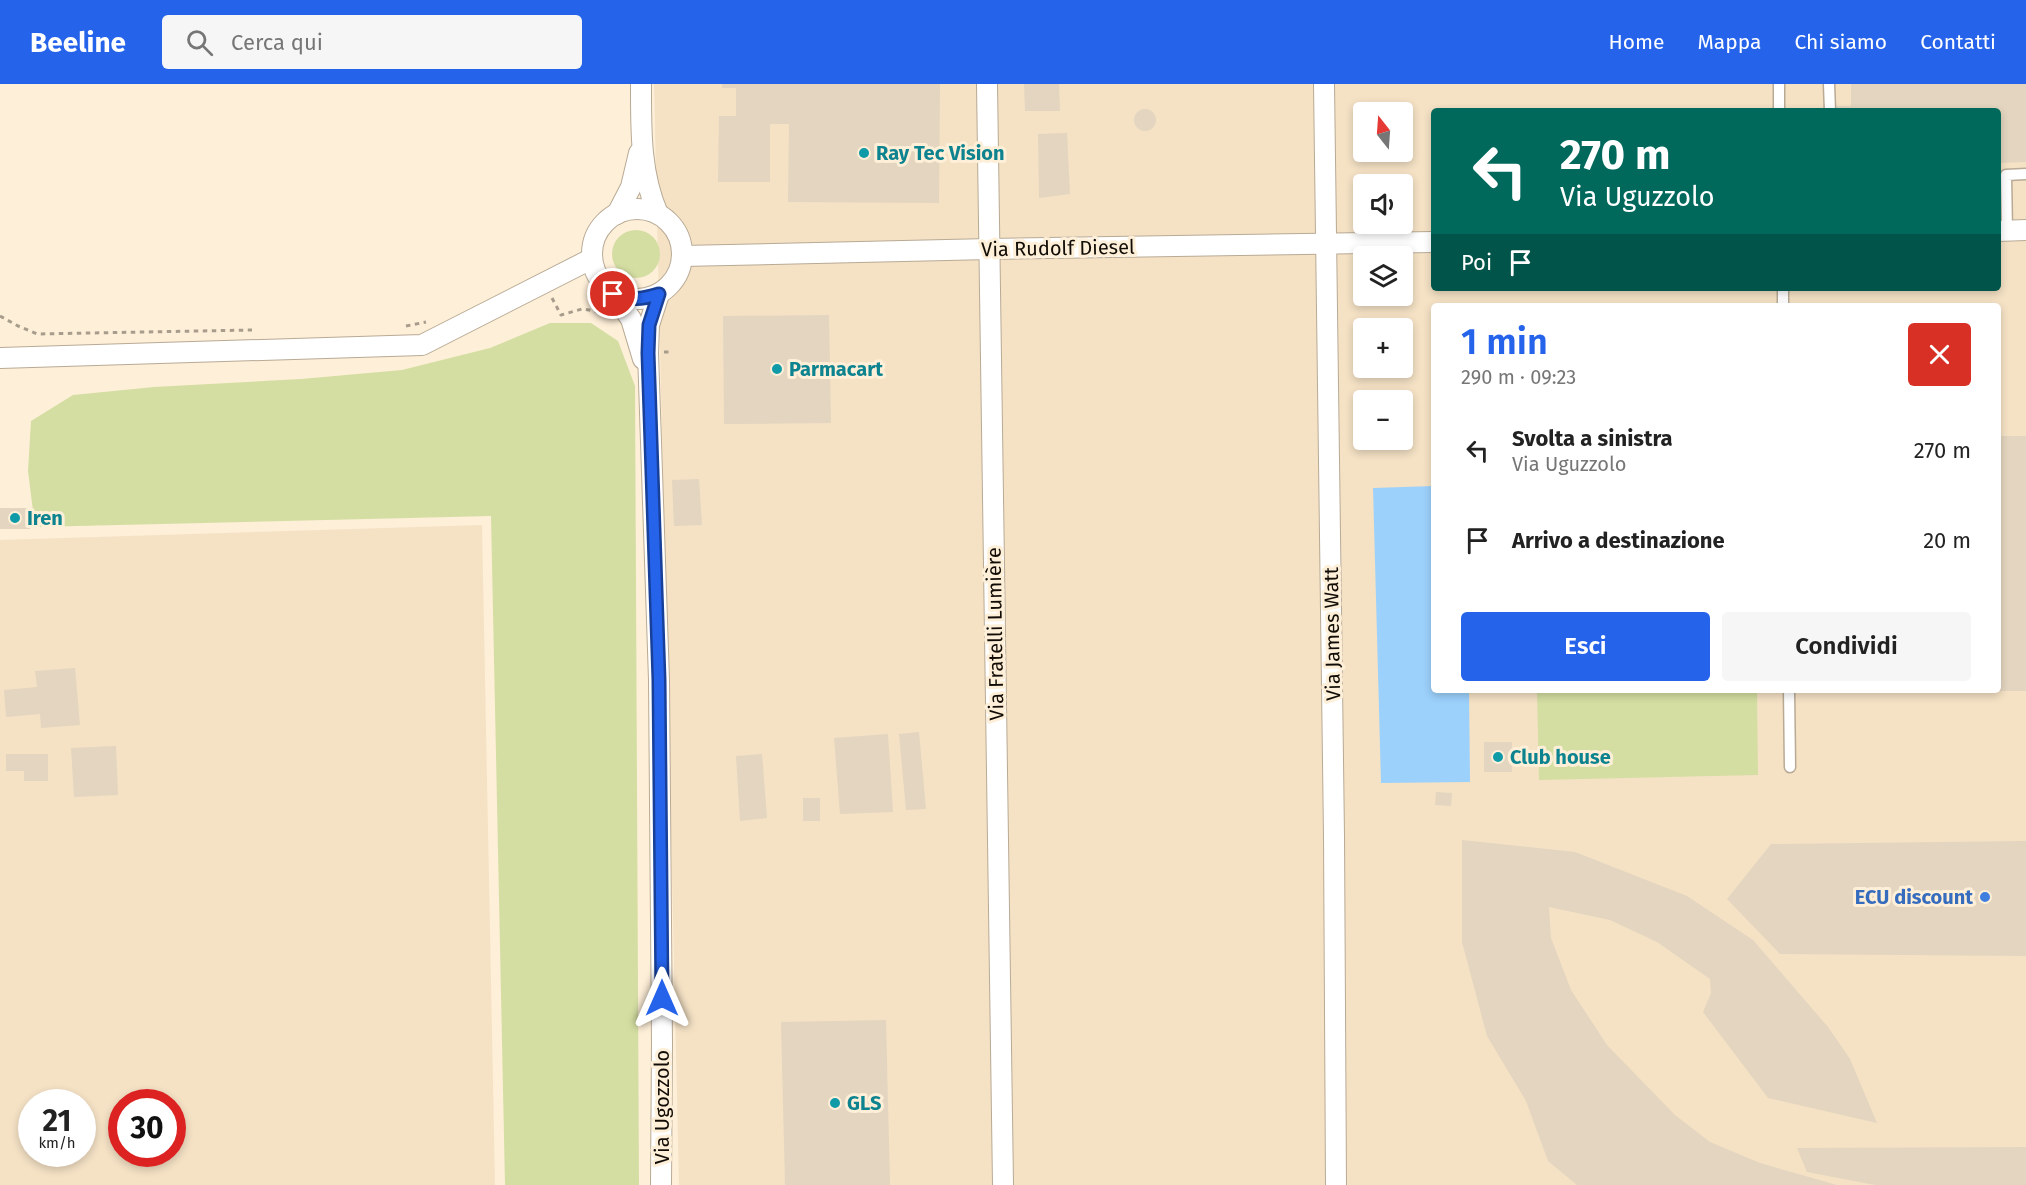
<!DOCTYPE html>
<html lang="it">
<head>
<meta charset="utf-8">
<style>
  :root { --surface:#fff; --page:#f6f6f6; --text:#222; --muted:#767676; --accent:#2563eb }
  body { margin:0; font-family:"Fira Sans",sans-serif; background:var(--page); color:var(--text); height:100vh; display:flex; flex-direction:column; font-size:22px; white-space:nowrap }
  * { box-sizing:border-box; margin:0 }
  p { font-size:20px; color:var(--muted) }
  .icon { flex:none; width:33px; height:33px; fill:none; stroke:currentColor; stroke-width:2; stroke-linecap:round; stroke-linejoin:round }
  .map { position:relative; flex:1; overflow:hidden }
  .panel { position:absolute; left:1431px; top:219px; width:570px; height:390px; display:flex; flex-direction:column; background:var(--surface); border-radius:6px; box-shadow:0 3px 9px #0003 }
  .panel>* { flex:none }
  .guide { position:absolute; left:1431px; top:24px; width:570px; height:183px; border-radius:6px; box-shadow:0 3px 9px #0003; background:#00695c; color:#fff; overflow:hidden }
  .needle { width:39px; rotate:343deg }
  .controls { position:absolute; left:1353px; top:18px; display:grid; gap:12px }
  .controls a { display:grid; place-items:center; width:60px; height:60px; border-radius:6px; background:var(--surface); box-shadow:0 3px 9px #0003; font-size:30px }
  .speed { position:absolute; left:18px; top:1005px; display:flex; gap:12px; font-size:30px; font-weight:700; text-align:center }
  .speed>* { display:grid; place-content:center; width:78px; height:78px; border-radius:50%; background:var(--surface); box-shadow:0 3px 9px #0003; line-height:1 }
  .speed small { font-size:15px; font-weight:400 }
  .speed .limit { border:9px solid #d22; background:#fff; color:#111 }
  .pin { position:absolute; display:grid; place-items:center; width:51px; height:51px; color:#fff; margin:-26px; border:3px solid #fff; border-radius:50%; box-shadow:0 2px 6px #0007 }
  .me { position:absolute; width:66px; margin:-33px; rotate:0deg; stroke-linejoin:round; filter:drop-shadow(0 0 4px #0008) }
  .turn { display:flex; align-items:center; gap:21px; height:126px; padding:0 30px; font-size:27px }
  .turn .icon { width:78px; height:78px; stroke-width:2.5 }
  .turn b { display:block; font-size:42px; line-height:51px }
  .then { display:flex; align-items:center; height:57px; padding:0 30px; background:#0003; gap:12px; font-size:22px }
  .round { display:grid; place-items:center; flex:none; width:63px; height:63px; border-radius:6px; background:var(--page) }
  .head { display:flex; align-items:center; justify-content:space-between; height:102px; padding:0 30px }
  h1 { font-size:36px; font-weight:600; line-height:45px; color:var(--accent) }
  .primary-button { display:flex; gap:12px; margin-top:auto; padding:12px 30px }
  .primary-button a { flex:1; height:69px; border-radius:6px; background:var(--accent); color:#fff; font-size:24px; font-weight:600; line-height:69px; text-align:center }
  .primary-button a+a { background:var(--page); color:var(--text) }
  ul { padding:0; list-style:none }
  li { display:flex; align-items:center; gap:18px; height:90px; padding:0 30px }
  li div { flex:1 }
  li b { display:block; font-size:22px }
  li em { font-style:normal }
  header { display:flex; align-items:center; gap:36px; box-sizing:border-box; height:84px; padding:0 30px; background:var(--accent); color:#fff }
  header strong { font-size:28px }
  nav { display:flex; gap:33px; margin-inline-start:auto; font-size:21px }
  .search { width:420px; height:54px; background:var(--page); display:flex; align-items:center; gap:15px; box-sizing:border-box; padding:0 21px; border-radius:6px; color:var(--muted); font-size:22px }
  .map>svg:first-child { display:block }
  .built { fill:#f5e2c5; fill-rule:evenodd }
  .green { fill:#d4dea2 }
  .water { fill:#9cd1fc }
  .building { fill:#e3d5bf }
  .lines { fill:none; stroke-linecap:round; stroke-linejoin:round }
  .service-casing { stroke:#b8aa95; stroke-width:13 }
  .minor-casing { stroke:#b8aa95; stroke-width:22 }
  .path { stroke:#a89d8c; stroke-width:3; stroke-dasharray:4.5 4.5; stroke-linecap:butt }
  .service { stroke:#fff; stroke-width:10 }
  .minor { stroke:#fff; stroke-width:20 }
  .route-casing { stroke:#184099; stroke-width:15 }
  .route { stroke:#2563eb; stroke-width:10 }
  .culture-dot { fill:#0f9aa8; stroke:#feefd8; stroke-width:2 }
  .shop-dot { fill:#3f7fe0; stroke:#feefd8; stroke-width:2 }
  .labels { text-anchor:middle; stroke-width:6; stroke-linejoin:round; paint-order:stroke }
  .culture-label { font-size:20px; font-weight:bold; fill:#0d838f; stroke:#feefd8; text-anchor:start }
  .street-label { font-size:20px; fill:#110c05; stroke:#feefd8 }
  .shop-label { font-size:20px; font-weight:bold; fill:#366cbe; stroke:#feefd8; text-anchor:end }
</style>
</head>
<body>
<header>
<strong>Beeline</strong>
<div class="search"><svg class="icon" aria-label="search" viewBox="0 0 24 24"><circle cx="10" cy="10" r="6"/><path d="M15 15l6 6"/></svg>Cerca qui</div>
<nav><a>Home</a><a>Mappa</a><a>Chi siamo</a><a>Contatti</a></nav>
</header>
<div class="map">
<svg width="2026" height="1101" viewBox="0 0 2026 1101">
  <rect width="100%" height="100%" fill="#feefd8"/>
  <g class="built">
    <path d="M 654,0 L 2026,0 L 2026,1101 L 679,1101 ZM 1434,27 L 1998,27 L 1998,204 L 1434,204 ZM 1364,28 L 1402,28 L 1402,68 L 1364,68 ZM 1364,100 L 1402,100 L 1402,140 L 1364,140 ZM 1364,172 L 1402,172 L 1402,212 L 1364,212 ZM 1434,222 L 1998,222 L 1998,606 L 1434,606 ZM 1364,244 L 1402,244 L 1402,284 L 1364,284 ZM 1364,316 L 1402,316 L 1402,356 L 1364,356 Z"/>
    <path d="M 482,441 L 495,1101 L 0,1101 L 0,456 ZM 32,1018 L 82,1018 L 82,1070 L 32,1070 ZM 122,1018 L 172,1018 L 172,1070 L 122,1070 Z"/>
  </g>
  <g class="green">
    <circle cx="636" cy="170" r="24"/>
    <path d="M 550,239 L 591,239 L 618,257 L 635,302 L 639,1101 L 505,1101 L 491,432 L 35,443 L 28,387 L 31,337 L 73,311 L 154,303 L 301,295 L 402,286 L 490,264 Z"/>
    <path d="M 1537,606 L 1757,606 L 1758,691 L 1539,696 Z"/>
  </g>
  <path class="water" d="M 1434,402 L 1434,606 L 1469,606 L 1470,698 L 1381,699 L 1373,404 Z"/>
  <g class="building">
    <path d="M 722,0 L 940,0 L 939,119 L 788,118 L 789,40 L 770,40 L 770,98 L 718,98 L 719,32 L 736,32 L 736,4 L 722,4 Z"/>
    <path d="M 1024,0 L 1059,0 L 1060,27 L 1025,27 Z"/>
    <path d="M 1851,0 L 2026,0 L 2026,78 L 1998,79 L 1998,27 L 1836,27 L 1836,22 L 1851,22 Z"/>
    <circle cx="1145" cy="36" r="11"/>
    <path d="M 1067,49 L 1070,110 L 1039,114 L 1038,50 Z"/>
    <path d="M 829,231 L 831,339 L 724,340 L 723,232 Z"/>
    <rect x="1998" y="352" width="28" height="255"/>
    <path d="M 699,395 L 702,441 L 674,442 L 672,396 Z"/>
    <rect x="0" y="424" width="30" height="21"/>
    <path d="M 75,584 L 80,641 L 41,644 L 40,630 L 6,633 L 4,606 L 37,603 L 35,587 Z"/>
    <rect x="1891" y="606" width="31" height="2"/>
    <path d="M 919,648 L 926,725 L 906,726 L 899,650 Z"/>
    <path d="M 888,650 L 893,728 L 840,730 L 834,654 Z"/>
    <rect x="1484" y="658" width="28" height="30"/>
    <path d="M 116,662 L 118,711 L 74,713 L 71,664 Z"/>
    <path d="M 6,670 L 48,670 L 48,697 L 24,697 L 24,687 L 6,687 Z"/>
    <path d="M 762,670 L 767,734 L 740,737 L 736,672 Z"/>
    <path d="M 1436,708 L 1452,709 L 1451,722 L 1435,721 Z"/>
    <rect x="803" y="714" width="17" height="23"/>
    <path d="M 1462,756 L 1575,768 L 1687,812 L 1753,856 L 1828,943 L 1850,975 L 1877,1039 L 1768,1014 L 1703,928 L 1711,909 L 1710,895 L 1657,858 L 1610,836 L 1549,823 L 1551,854 L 1571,906 L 1607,961 L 1675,1031 L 1710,1058 L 1760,1079 L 1837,1101 L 1577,1101 L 1548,1077 L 1526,1017 L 1487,952 L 1462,858 Z"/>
    <path d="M 2026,757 L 2026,872 L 1780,870 L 1727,815 L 1771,760 Z"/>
    <path d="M 886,936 L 890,1101 L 785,1101 L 781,938 Z"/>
    <path d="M 2026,1063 L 2026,1101 L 1875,1101 L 1807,1088 L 1797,1064 Z"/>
  </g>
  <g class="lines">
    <defs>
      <g id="service">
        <path d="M 1779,0 L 1779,27"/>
        <path d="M 1829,0 L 1830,27"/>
        <path d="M 2007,147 L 2006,91 L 2026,90"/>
        <path d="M 1783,204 L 1783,222"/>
        <path d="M 1789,606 L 1790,683"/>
      </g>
      <g id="minor">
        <path d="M 641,0 C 641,44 640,89 658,130"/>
        <path d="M 987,0 L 1003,1101"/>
        <path d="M 1324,0 L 1334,752 L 1336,1101"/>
        <circle cx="637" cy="170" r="45"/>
        <path d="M 617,130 L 631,103 L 639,69"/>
        <path d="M 1998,147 L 2026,146"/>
        <path d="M 682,172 L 990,165 L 1434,158"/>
        <path d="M 613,210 L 631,235 L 643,275"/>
        <path d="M 659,210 L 649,241 L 648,269 L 659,596 L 662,959 L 661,1101"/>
        <path d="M 0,274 L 422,261 L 591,175"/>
      </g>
    </defs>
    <use href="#service" class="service-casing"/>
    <use href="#minor" class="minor-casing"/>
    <g class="path">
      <path d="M 552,214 L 561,231 L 582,225 L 602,228"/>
      <path d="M 0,232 L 18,242 L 37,250 L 252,246"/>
      <path d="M 406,242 L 426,238"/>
      <path d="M 664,268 L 672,268"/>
    </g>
    <use href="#service" class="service"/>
    <use href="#minor" class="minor"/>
  </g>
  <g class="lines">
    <defs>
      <path id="route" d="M 613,210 C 632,216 640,216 659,210 L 649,241 L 648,269 L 659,596 L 662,914"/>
    </defs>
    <use href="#route" class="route-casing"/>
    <use href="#route" class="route"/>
  </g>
  <g class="culture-dot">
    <circle cx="864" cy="69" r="6"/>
    <circle cx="777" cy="285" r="6"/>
    <circle cx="15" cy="434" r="6"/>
    <circle cx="1498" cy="673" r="6"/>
    <circle cx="835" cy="1019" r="6"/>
  </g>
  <circle class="shop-dot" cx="1985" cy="813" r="6"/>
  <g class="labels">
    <g class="culture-label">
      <text x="876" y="76">Ray Tec Vision</text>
      <text x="789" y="292">Parmacart</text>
      <text x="27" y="441">Iren</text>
      <text x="1510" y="680">Club house</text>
      <text x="847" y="1026">GLS</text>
    </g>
    <g class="street-label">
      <text transform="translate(1058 164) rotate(-1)" y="7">Via Rudolf Diesel</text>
      <text transform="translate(995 550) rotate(-91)" y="7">Via Fratelli Lumière</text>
      <text transform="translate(1332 550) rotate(-91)" y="7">Via James Watt</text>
      <text transform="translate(662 1023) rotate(-90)" y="7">Via Ugozzolo</text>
    </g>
    <g class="shop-label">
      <text x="1973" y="820">ECU discount</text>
    </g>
  </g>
</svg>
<div class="controls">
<a><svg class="needle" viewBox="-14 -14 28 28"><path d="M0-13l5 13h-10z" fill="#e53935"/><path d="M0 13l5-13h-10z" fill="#767676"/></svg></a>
<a><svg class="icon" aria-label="sound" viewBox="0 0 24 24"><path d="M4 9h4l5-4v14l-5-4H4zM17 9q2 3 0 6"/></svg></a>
<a><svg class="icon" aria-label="layers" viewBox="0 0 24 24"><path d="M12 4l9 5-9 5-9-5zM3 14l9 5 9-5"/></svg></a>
<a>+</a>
<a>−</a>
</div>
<div class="speed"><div>21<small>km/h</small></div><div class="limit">30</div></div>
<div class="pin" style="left:613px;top:210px;background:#d93025"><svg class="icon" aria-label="arrive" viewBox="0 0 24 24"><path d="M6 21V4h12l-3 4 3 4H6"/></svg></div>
<svg class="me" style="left:662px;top:914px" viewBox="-20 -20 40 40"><path d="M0-17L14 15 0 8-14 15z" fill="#2563eb" stroke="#fff" stroke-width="4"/></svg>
<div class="guide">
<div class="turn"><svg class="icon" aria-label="left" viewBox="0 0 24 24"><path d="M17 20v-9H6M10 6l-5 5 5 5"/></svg><div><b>270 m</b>Via Uguzzolo</div></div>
<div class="then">Poi<svg class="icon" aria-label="arrive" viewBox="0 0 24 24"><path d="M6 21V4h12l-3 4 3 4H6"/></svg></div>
</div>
<section class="panel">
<div class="head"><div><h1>1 min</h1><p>290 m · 09:23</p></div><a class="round" style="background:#d93025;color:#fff"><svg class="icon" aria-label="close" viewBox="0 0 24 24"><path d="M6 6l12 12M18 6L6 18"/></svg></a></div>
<ul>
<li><svg class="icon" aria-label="left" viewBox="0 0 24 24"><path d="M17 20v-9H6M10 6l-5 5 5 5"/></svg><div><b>Svolta a sinistra</b><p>Via Uguzzolo</p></div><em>270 m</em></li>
<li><svg class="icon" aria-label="arrive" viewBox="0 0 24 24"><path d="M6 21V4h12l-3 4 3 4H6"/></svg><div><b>Arrivo a destinazione</b></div><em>20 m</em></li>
</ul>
<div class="primary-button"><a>Esci</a><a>Condividi</a></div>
</section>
</div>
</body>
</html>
